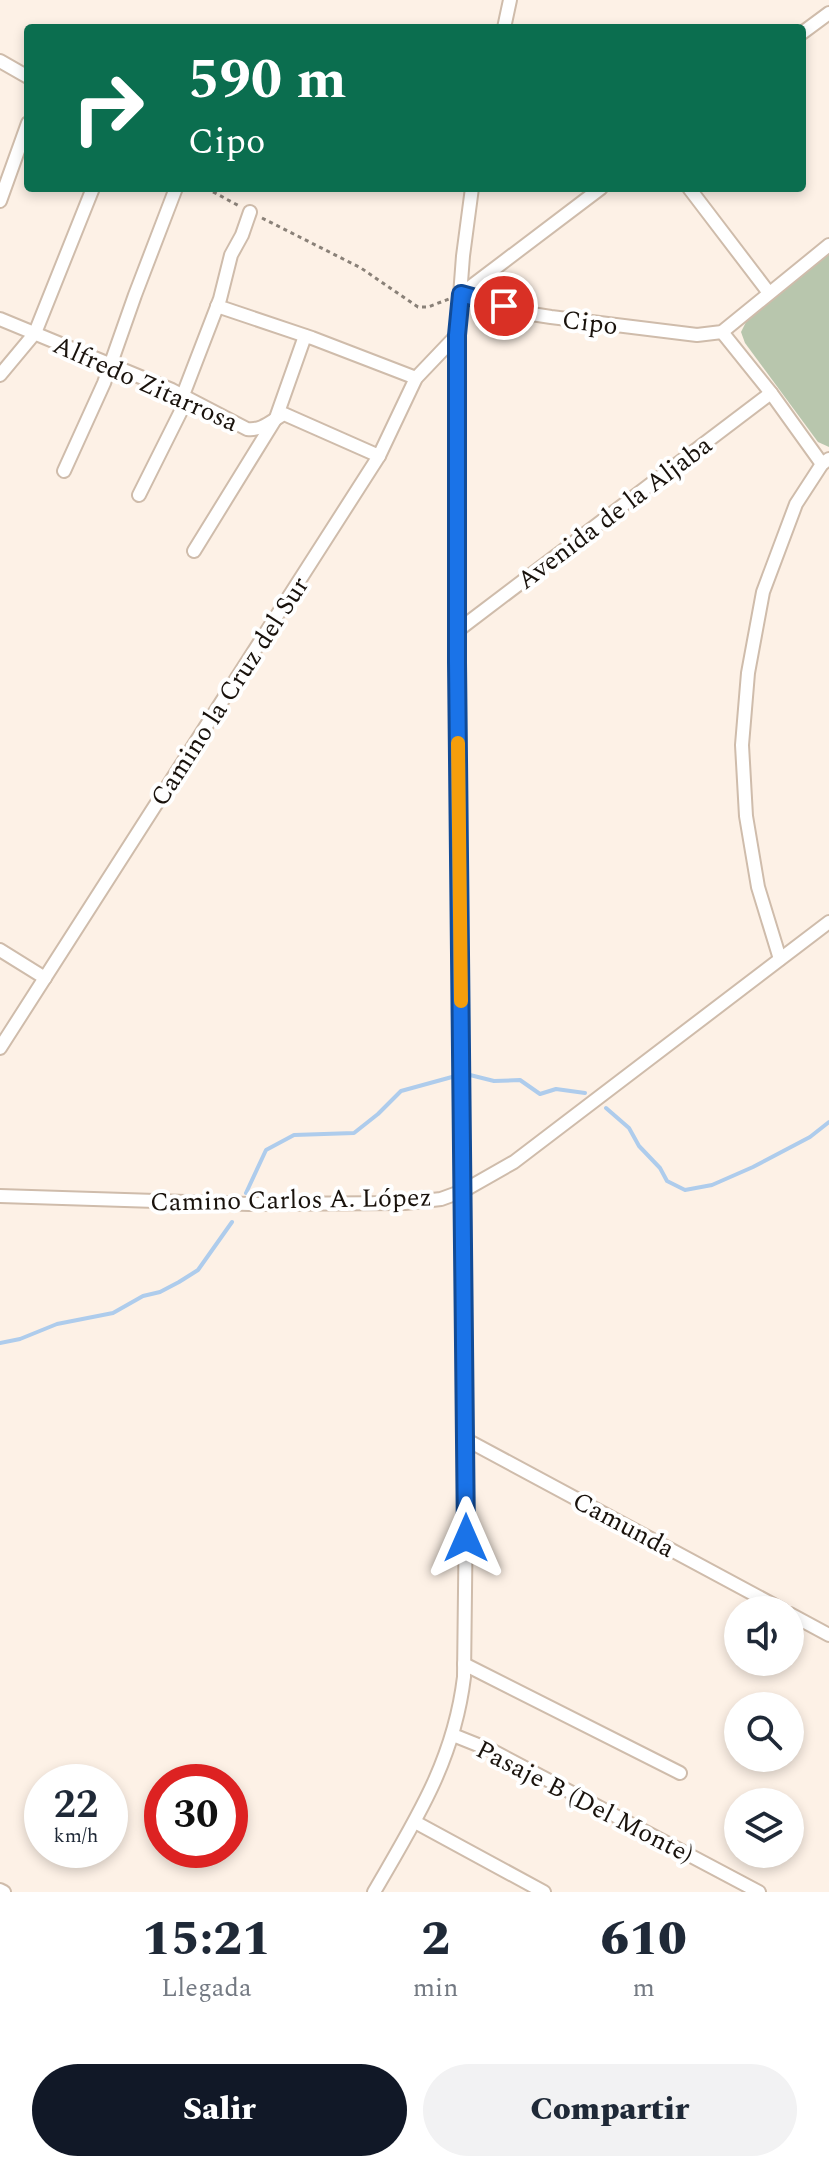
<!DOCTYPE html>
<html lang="es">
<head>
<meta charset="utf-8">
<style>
  :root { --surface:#fff; --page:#f2f2f3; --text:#1f2937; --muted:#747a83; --accent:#111827 }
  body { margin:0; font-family:Spectral,serif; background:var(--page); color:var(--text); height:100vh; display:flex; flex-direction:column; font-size:30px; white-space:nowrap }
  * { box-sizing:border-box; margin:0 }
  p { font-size:26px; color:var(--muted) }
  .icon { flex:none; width:44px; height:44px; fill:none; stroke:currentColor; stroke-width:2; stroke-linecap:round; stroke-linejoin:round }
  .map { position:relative; height:1892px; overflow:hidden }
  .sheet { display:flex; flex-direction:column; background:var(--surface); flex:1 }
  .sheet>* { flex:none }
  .guide { position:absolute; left:24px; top:24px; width:782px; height:168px; border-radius:8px; box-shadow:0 4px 12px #0003; background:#0b6e4f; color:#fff; overflow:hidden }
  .buttons { position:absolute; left:724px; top:1596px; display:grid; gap:16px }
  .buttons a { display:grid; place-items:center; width:80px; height:80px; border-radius:50%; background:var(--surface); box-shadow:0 4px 12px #0003; font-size:40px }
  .speed { position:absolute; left:24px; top:1764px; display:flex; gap:16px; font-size:40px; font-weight:700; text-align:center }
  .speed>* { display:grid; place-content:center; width:104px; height:104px; border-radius:50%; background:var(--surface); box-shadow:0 4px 12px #0003; line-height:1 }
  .speed small { font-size:20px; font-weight:400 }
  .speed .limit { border:12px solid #d22; background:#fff; color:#111 }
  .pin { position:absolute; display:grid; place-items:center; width:68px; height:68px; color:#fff; margin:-34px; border:4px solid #fff; border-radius:50%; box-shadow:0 2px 8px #0007 }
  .me { position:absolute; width:88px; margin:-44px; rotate:0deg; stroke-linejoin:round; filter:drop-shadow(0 0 6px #0008) }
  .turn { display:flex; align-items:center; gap:28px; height:168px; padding:0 32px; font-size:36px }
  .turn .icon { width:104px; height:104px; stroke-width:2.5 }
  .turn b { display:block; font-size:56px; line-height:68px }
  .eta { display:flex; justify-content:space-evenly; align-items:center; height:136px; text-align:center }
  .eta b { font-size:48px; font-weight:800; line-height:56px }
  .cta { display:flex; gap:16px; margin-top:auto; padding:16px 32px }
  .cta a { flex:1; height:92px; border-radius:48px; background:var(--accent); color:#fff; font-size:32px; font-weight:800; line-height:92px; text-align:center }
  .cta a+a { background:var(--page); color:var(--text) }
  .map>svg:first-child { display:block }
  .green { fill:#b8c6ad }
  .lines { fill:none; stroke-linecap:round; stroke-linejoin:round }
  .stream { stroke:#aeccec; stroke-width:4 }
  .minor-casing { stroke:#cfbcab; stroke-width:16 }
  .path { stroke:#8a8178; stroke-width:3; stroke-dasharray:4 4; stroke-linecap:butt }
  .minor { stroke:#fff; stroke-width:12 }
  .route-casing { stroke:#114b97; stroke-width:20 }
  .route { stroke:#1a73e8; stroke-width:14 }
  .slow { stroke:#f59e0b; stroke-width:14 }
  .labels { text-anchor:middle; stroke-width:8; stroke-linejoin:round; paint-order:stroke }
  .street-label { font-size:26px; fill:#19120c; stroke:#fff }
</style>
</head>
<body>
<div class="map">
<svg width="829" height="1892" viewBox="0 0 829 1892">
  <rect width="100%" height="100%" fill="#fdf1e6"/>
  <path class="green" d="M 829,253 L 829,447 L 818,442 L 745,343 L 741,332 L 748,318 Z"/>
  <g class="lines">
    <g class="stream">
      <path d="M 470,1075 L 494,1081 L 520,1080 L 540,1094 L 556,1089 L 585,1093"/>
      <path d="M 606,1108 L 629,1128 L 639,1146 L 660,1168 L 667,1181 L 685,1190 L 712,1185 L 753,1167 L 810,1137 L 829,1122"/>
      <path d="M 246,1193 L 266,1150 L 294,1135 L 354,1133 L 378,1114 L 401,1091 L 452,1077"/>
      <path d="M 0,1343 L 20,1339 L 57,1324 L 113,1313 L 143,1296 L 160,1292 L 179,1282 L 198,1270 L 232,1222"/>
    </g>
    <defs>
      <g id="minor">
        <path d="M 504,28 L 510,0"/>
        <path d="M 802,33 L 829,13"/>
        <path d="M 0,61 L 28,77"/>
        <path d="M 689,188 L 769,293"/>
        <path d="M 0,201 L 28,123"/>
        <path d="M 461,294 L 525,313 L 551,317 L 697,335 L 722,332 L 829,245"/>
        <path d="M 461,294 L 601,188"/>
        <path d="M 217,306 L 312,338 L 416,378"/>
        <path d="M 0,319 L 172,390 L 247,429 C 262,431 271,421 284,414 L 379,456"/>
        <path d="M 722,332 L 771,393 L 822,464"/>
        <path d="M 0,375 L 35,333 L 93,188"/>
        <path d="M 64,471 L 104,383 L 135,295 L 176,188"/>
        <path d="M 139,495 L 181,411 L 183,395 L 220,299 L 231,255 L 242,235 L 250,212"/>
        <path d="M 194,551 L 276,418 L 305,336"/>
        <path d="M 457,631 L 771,393"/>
        <path d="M 0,950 L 45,978"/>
        <path d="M 780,959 L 758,887 L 746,816 L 742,745 L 748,673 L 763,592 L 796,504 L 822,464 L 829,459"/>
        <path d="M 0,1048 L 379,456 L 416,378 L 457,335"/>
        <path d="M 0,1196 L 249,1204 L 405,1203 L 441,1199 L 463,1191 L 514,1162 L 829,922"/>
        <path d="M 465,1439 L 783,1610"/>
        <path d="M 790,1614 L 829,1635"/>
        <path d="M 464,1664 L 680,1773"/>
        <path d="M 453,1735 L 493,1751 L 759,1892"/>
        <path d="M 415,1822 L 544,1892"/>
        <path d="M 0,1890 L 4,1892"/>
        <path d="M 374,1892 C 415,1821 454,1761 464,1677 L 466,1506 L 457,631 L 457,335 L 463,256 L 472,188"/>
      </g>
    </defs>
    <use href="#minor" class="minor-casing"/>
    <g class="path">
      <path d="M 206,188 L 241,207"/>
      <path d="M 262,218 L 361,268 L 418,307 L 428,307 L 449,299"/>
    </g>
    <use href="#minor" class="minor"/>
  </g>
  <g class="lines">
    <defs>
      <path id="route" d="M 466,1538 L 457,662 L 457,335 L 461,294 L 504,306"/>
    </defs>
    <use href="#route" class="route-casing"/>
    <use href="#route" class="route"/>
    <path class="slow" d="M 458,743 L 461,1001"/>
  </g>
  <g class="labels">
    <g class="street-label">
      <text transform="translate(590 322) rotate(7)" y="9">Cipo</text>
      <text transform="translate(146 383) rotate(24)" y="9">Alfredo Zitarrosa</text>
      <text transform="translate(614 512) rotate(-37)" y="9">Avenida de la Aljaba</text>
      <text transform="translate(229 691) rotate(-57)" y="9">Camino la Cruz del Sur</text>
      <text transform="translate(291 1199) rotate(-1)" y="9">Camino Carlos A. López</text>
      <text transform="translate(624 1524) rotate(28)" y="9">Camunda</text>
      <text transform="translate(585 1801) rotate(27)" y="9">Pasaje B (Del Monte)</text>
    </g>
  </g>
</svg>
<div class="buttons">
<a><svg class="icon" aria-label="sound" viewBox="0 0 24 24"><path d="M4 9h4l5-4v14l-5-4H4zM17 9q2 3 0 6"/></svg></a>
<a><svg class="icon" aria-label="search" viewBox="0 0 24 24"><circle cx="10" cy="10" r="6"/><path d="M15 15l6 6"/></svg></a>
<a><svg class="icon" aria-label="layers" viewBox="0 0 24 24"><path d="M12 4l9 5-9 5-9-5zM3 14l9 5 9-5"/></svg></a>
</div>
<div class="speed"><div>22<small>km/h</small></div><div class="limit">30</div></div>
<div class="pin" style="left:504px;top:306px;background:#d93025"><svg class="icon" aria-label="arrive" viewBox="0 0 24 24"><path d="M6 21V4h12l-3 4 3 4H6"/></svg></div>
<svg class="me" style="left:466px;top:1538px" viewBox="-20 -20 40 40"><path d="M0-17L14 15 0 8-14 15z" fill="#1a73e8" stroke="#fff" stroke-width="4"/></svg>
<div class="guide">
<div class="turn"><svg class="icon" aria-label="right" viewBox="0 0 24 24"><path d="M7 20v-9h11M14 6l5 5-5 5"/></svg><div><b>590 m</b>Cipo</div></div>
</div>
</div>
<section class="sheet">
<div class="eta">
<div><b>15:21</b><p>Llegada</p></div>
<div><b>2</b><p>min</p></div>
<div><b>610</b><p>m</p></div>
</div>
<div class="cta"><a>Salir</a><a>Compartir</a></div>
</section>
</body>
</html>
